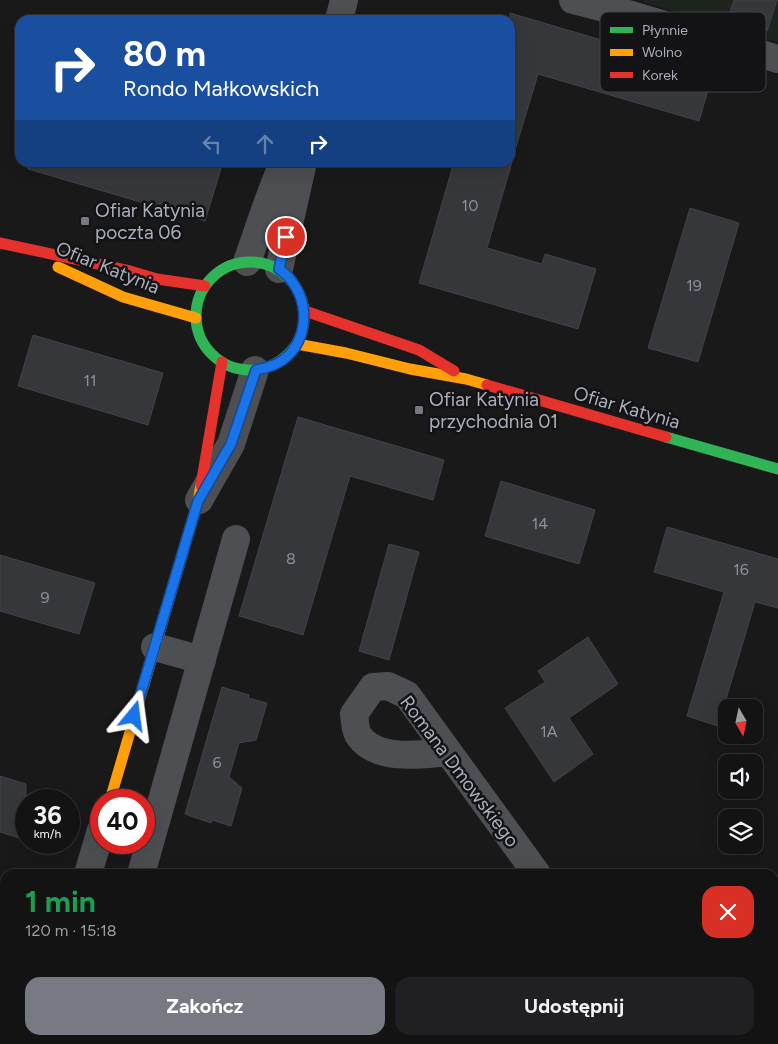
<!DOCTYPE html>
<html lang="pl">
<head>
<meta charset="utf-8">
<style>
  :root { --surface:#131314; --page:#202022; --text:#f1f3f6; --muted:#9d9ea0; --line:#323234; --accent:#777a83 }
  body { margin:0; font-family:Figtree,sans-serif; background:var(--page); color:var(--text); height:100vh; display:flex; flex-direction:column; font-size:19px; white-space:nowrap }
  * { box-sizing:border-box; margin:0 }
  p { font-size:16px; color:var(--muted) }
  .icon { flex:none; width:28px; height:28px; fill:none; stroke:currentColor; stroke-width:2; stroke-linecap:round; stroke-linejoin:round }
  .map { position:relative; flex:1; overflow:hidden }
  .drawer { position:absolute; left:0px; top:869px; width:779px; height:176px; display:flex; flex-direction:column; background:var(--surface); border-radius:15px 15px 0 0; box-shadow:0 5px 20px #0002,0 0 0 1px var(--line) }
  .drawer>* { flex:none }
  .guide { position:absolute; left:15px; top:15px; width:500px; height:152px; border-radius:15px; box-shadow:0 5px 20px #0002,0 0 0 1px var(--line); background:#1a4fa0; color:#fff; overflow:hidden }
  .needle { width:32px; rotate:171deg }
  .buttons { position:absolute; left:718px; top:699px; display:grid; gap:10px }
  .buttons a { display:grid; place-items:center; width:45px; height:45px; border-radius:10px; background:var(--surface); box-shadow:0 5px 20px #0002,0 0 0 1px var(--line); font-size:25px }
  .speed { position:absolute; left:15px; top:789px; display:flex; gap:10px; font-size:25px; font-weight:700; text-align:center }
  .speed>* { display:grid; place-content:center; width:65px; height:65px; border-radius:50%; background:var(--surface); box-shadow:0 5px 20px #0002,0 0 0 1px var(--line); line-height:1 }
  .speed small { font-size:12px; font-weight:400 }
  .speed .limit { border:8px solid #d22; background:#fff; color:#111 }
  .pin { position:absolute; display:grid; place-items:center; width:42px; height:42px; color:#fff; margin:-21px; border:2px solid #fff; border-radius:50%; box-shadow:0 1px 5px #0007 }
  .me { position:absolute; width:55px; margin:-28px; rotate:16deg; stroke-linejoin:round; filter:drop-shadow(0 0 4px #0008) }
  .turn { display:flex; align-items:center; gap:18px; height:105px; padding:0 25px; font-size:22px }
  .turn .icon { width:65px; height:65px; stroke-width:2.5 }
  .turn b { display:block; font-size:35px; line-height:42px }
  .lanes { display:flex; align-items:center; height:48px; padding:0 25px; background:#0003; justify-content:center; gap:25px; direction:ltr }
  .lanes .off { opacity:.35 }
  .round { display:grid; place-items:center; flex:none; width:52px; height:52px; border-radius:15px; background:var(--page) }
  .summary { display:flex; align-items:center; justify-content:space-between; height:85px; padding:0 25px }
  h1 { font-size:30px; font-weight:700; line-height:38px; color:#1e9e55 }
  .button { display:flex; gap:10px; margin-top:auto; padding:10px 25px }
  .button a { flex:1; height:58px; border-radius:15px; background:var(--accent); color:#fff; font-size:20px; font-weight:700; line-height:58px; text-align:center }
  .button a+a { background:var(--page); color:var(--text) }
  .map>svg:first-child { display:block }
  .green { fill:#1d241e }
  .building { fill:#36373a; stroke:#424346 }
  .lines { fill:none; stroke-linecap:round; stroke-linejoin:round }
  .street { stroke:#4d4f53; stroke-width:28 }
  .fast { stroke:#30b455; stroke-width:11 }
  .slow { stroke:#ff9f0a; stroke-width:11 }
  .jam { stroke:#e5322d; stroke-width:11 }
  .route-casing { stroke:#114b97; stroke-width:12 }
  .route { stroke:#1a73e8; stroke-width:9 }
  .poi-dot { fill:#777a83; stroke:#131316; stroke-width:2 }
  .labels { text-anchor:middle; stroke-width:5; stroke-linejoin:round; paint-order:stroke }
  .number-label { font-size:16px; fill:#8d919b }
  .poi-label { font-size:19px; fill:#aaafbb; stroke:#131316; text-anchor:start }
  .street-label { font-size:19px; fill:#aaafbb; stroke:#131316 }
  .key { fill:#131316; stroke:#404248; stroke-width:1 }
  .key-label { font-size:14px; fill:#aaafbb }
</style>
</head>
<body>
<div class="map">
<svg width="778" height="1044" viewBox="0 0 778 1044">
  <rect width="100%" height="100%" fill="#19191a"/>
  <path class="green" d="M 644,0 L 778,0 L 778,42 L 644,2 Z"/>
  <g class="building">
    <path d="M 734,0 L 777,0 L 767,31 L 728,19 Z"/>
    <path d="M 510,13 L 713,73 L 699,121 L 538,74 L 516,147 L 510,146 Z"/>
    <path d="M 29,162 L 223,162 L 205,221 L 28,169 Z"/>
    <path d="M 454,162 L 512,162 L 487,248 L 542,264 L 545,254 L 596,269 L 578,329 L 419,283 Z"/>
    <path d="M 690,208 L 739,223 L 698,362 L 648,348 Z"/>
    <path d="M 33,335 L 163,373 L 148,425 L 18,386 Z"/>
    <path d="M 298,417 L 444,460 L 433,500 L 350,476 L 303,635 L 239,616 Z"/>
    <path d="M 501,481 L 595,510 L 579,564 L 485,536 Z"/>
    <path d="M 667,527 L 778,559 L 778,608 L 755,602 L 718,726 L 687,716 L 724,592 L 654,572 Z"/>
    <path d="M 389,544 L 419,552 L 389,660 L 359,651 Z"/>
    <path d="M 0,555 L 95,583 L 79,634 L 0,611 Z"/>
    <path d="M 588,637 L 618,684 L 569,718 L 593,754 L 554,782 L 505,708 L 545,682 L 538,671 Z"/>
    <path d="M 222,687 L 249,695 L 248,698 L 267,703 L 256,740 L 239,743 L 229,777 L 242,788 L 231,826 L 212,820 L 211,823 L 185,814 Z"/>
    <path d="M 0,776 L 26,784 L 26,840 L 0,832 Z"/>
  </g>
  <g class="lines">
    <g class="street">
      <path d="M 573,0 L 628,14 L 778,59"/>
      <path d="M 339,20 L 344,0"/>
      <path d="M 247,262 C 259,229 269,194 284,162"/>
      <path d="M 279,269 L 303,162"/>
      <path d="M 199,500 L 231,444 L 255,370"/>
      <path d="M 155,647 L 202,660"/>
      <path d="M 447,752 C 421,755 376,761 359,736 C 355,731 355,720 354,714 L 373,687 L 388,686 L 407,695 L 537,874"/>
      <path d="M 88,874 L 101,830"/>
      <path d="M 141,874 L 236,539"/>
      <path d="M 655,1040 L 658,1044"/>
      <path d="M 39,1044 L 40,1040"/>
      <path d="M 92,1044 L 93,1040"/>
    </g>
    <g class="fast">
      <circle cx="250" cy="316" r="54"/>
      <path d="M 666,437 L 778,469"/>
    </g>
    <g class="slow">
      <path d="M 58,267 L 123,297 L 196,318"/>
      <path d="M 297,344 L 346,353 L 410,369 L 466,379 L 487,385"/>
      <path d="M 110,800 L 198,501 L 201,485"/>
    </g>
    <g class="jam">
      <path d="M 0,243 L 130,271 L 157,279 L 205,286"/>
      <path d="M 305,311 L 419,350 L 454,371"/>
      <path d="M 487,385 L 666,437"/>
      <path d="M 201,485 L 222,362"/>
    </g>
  </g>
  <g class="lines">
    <defs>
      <path id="route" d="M 134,716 L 198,501 L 231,444 L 256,370 C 260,369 266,368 271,366 C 305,354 313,310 293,283 C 290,277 284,273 279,269 L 286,237"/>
    </defs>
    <use href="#route" class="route-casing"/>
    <use href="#route" class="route"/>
  </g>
  <g class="poi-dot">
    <rect x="80" y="216" width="10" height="10" rx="2.5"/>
    <rect x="414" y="405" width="10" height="10" rx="2.5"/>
  </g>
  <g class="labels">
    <g class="number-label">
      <text x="470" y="211">10</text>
      <text x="694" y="291">19</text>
      <text x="90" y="386">11</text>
      <text x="540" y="529">14</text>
      <text x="291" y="564">8</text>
      <text x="741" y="575">16</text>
      <text x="45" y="603">9</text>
      <text x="549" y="737">1A</text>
      <text x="217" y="768">6</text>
    </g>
    <g class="poi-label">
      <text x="95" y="217">Ofiar Katynia<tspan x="95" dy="22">poczta 06</tspan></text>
      <text x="429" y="406">Ofiar Katynia<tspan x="429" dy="22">przychodnia 01</tspan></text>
    </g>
    <g class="street-label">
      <text transform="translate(108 267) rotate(22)" y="7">Ofiar Katynia</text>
      <text transform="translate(627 407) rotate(16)" y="7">Ofiar Katynia</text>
      <text transform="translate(460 771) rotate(53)" y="7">Romana Dmowskiego</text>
    </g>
  </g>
  <rect x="600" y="12" width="166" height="80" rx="8" class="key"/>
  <rect x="610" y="27" width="23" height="6" fill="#30b455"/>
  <rect x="610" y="49" width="23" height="7" fill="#ff9f0a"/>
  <rect x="610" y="72" width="23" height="6" fill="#e5322d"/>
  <g class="key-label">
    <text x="642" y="35">Płynnie</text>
    <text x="642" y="57">Wolno</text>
    <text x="642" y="80">Korek</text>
  </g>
</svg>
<div class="buttons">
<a><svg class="needle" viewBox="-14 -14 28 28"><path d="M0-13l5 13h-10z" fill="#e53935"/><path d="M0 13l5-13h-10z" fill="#9d9ea0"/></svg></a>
<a><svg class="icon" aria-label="sound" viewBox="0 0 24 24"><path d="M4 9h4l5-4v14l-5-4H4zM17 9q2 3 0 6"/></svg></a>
<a><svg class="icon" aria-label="layers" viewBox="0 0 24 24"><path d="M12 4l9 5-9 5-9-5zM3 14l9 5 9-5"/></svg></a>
</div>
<div class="speed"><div>36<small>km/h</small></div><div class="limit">40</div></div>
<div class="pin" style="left:286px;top:237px;background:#d93025"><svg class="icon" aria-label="arrive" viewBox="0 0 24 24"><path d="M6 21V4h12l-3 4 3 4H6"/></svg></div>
<svg class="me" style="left:134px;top:716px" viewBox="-20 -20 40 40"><path d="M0-17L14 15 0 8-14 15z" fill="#1a73e8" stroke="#fff" stroke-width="4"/></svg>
<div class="guide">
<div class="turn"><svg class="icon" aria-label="right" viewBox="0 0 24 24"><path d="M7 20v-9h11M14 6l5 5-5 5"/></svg><div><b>80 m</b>Rondo Małkowskich</div></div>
<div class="lanes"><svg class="icon off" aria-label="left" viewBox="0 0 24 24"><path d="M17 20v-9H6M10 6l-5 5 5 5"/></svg><svg class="icon off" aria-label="ahead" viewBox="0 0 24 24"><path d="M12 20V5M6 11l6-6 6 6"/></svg><svg class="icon" aria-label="right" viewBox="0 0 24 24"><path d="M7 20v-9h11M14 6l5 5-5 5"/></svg></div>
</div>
<section class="drawer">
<div class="summary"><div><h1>1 min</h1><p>120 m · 15:18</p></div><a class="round" style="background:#d93025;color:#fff"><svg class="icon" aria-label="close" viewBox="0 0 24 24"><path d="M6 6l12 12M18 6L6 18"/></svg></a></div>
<div class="button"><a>Zakończ</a><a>Udostępnij</a></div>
</section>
</div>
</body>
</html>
